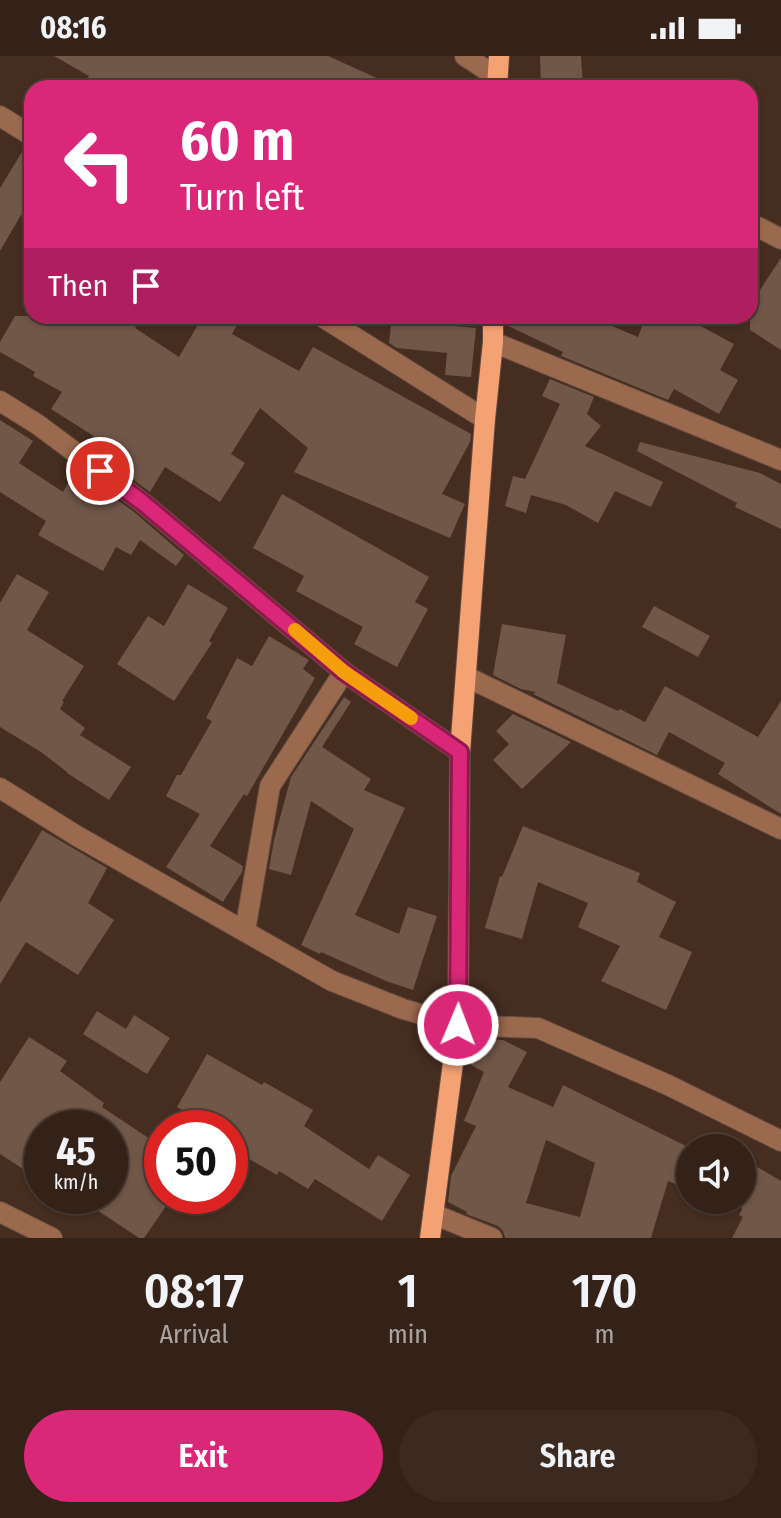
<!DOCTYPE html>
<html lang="en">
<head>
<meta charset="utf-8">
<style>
  :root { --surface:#342218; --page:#3c2a21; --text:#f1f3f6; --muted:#a9a4a2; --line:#4e3f37; --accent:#db2777 }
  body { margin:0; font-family:"Fira Sans Condensed",sans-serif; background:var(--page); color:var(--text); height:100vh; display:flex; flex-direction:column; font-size:30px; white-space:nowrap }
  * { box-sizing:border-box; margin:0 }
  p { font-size:26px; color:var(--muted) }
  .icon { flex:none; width:44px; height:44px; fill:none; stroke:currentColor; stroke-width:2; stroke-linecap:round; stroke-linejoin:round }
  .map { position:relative; height:1182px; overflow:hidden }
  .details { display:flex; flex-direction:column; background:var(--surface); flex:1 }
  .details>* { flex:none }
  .top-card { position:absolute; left:24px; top:24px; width:734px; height:244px; border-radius:24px; box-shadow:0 2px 6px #0004,0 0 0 2px var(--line); background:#db2777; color:#fff; overflow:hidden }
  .fabs { position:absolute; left:676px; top:1078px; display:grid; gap:16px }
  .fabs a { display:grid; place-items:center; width:80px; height:80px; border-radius:50%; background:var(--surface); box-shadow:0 2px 6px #0004,0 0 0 2px var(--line); font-size:40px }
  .speed { position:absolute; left:24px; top:1054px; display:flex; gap:16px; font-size:40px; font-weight:700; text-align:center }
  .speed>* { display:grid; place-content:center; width:104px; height:104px; border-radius:50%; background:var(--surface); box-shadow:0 2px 6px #0004,0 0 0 2px var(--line); line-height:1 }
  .speed small { font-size:20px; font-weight:400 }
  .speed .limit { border:12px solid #d22; background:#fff; color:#111 }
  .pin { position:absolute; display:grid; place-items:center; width:68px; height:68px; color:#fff; margin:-34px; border:4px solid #fff; border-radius:50%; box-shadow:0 2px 8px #0007 }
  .me { position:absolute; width:88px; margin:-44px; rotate:1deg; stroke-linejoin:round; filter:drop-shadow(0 0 6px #0008) }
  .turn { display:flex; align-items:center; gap:28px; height:168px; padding:0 24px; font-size:36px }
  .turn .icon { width:104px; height:104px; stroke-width:2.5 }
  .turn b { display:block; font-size:56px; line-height:68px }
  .then { display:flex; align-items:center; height:76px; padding:0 24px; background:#0003; gap:16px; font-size:30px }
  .eta { display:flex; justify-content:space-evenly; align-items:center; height:136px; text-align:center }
  .eta b { font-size:48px; font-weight:600; line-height:56px }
  .cta { display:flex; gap:16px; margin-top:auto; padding:16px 24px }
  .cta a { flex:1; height:92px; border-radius:48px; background:var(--accent); color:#fff; font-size:32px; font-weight:600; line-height:92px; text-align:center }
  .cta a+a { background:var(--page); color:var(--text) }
  .status { display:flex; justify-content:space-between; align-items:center; height:56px; padding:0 40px; background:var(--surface); direction:ltr }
  .status svg { height:22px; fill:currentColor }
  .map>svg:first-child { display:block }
  .building { fill:#715748; fill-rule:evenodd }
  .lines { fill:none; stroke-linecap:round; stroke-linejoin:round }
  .minor-casing { stroke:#614b3f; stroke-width:22 }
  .major-casing { stroke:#614b3f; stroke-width:22 }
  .minor { stroke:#9b694d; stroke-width:20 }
  .major { stroke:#f4a274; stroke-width:20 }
  .route-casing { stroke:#8e194d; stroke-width:20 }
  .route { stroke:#db2777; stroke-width:14 }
  .slow { stroke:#f59e0b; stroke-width:14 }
</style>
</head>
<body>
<div class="status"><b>08:16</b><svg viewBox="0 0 49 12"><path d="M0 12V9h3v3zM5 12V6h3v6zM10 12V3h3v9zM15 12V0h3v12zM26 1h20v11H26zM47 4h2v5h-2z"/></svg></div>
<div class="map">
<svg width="781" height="1182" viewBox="0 0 781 1182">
  <rect width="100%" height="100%" fill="#452d20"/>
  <g class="building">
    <path d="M 54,0 L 328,0 L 399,32 L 82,32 L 89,20 Z"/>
    <path d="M 540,0 L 581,0 L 583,31 L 541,32 Z"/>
    <path d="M 25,91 L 32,93 L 32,166 L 21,159 L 0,195 L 0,132 Z"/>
    <path d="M 781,202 L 781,294 L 750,274 L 750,249 Z"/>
    <path d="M 15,260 L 142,260 L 135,272 L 179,301 L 203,260 L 242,260 L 232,278 L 299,315 L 313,291 L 471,378 L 470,386 L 442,438 L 465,448 L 450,482 L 294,416 L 308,392 L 260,352 L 231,398 L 245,407 L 220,446 L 165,411 L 150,436 L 115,410 L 122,398 L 51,353 L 62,336 L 33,320 L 35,316 L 0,296 L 0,286 Z"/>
    <path d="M 392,260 L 458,260 L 454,270 L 476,272 L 471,321 L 445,319 L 447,297 L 397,292 L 389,287 Z"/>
    <path d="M 506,260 L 588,260 L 638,281 L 646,260 L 689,260 L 693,266 L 734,288 L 720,314 L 738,324 L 719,358 L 674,333 L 668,344 L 561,300 L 563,296 L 506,269 Z"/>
    <path d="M 550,323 L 594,341 L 587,358 L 601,370 L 585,390 L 663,426 L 651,451 L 615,435 L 598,467 L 566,449 L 531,439 L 526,457 L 505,450 L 513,420 L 525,423 L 560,348 L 542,340 Z"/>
    <path d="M 0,364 L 33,385 L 19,407 L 63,436 L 72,420 L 98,436 L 101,432 L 134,456 L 184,499 L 176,510 L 140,484 L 131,499 L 116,491 L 103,515 L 38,479 L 46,465 L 0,436 Z"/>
    <path d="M 640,386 L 760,417 L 781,428 L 781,473 L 735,451 L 737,447 L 637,395 Z"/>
    <path d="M 282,438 L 429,521 L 415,546 L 428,553 L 397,611 L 354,588 L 363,571 L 296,535 L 304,520 L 253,492 Z"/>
    <path d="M 17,518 L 49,536 L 27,574 L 84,610 L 62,645 L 64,646 L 60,653 L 85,672 L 80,679 L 131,711 L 109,744 L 67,717 L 67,716 L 41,696 L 0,671 L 0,547 Z"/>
    <path d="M 188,528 L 228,552 L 209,585 L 212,587 L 174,645 L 117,608 L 148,560 L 164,570 Z"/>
    <path d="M 654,550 L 710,580 L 698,601 L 642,571 Z"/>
    <path d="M 502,568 L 566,579 L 557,627 L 618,655 L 620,653 L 645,666 L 665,630 L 758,681 L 781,645 L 781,758 L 718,718 L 725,707 L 669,676 L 657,699 L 533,638 L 536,636 L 521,633 L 493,619 Z"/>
    <path d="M 269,580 L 309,604 L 303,613 L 315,622 L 247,740 L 244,738 L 210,790 L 243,810 L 242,816 L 223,846 L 166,811 L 200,758 L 166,740 L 177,719 L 181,719 L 212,665 L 206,662 L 237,602 L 252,610 Z"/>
    <path d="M 344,641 L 351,646 L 322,691 L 371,723 L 364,734 L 405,752 L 355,859 L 399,878 L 408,851 L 437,860 L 413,934 L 386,925 L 321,896 L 320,898 L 301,889 L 354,773 L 311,745 L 291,819 L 269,813 L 274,784 L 291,721 Z"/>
    <path d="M 513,658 L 571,686 L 522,733 L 493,704 L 509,688 L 496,675 Z"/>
    <path d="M 523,770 L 640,817 L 637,826 L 676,846 L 659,881 L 692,896 L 666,954 L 601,925 L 620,890 L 578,871 L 588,847 L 538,826 L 522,883 L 485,872 L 500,820 L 502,821 Z"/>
    <path d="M 42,774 L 107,812 L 88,847 L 114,864 L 78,919 L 26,886 L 0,928 L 0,847 Z"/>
    <path d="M 97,955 L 126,973 L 134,959 L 170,982 L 147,1018 L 83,978 Z"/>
    <path d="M 29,981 L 67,1005 L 60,1015 L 104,1047 L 102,1051 L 162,1091 L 162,1140 L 173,1140 L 144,1182 L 139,1182 L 76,1140 L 110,1140 L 110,1072 L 42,1072 L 42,1128 L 20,1111 L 0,1098 L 0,1026 Z"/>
    <path d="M 484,983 L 503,984 L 527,996 L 508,1031 L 553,1051 L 563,1029 L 690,1092 L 690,1108 L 683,1131 L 668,1125 L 651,1182 L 505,1182 L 503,1175 L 498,1170 L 466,1158 L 467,1156 L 448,1146 L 451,1120 L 476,1070 L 464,1065 L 484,1016 L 471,1009 ZM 546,1084 L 595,1107 L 580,1161 L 526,1147 Z"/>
    <path d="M 207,998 L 262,1029 L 264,1026 L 313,1054 L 304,1070 L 369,1113 L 378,1099 L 410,1119 L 382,1165 L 315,1123 L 308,1133 L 279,1115 L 277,1119 L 230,1092 L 230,1072 L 214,1072 L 177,1051 Z"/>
    <path d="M 742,1102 L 781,1125 L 781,1182 L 732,1182 L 743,1161 L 739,1159 L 742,1153 Z"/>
  </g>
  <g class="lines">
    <defs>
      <g id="minor">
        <path d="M 465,0 L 497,21"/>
        <path d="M 0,60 L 32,80"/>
        <path d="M 758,171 L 781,183"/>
        <path d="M 321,260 L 485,363"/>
        <path d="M 493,286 L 781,404"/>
        <path d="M 0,345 L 37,368 L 142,446 L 344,616 L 460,696"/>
        <path d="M 467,621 L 781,773"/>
        <path d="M 0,732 L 77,780 L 332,925 L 403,953 L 458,969 L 538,972 L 668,1029 L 781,1085"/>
        <path d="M 245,875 L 270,730 L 344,616"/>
        <path d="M 0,1156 L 52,1182"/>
        <path d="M 433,1158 L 492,1182"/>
      </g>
      <g id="major">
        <path d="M 497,32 L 499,0"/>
        <path d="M 430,1182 L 458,969 L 460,696 L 485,363 L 493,286 L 493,260"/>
      </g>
    </defs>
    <use href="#minor" class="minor-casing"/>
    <use href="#major" class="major-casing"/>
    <use href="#minor" class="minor"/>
    <use href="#major" class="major"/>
  </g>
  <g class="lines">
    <defs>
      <path id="route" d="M 100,415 L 142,446 L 344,616 L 460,696 L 458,969"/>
    </defs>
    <use href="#route" class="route-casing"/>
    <use href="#route" class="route"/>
    <path class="slow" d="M 295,574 L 344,616 L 411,662"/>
  </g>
</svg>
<div class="fabs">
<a><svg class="icon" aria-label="sound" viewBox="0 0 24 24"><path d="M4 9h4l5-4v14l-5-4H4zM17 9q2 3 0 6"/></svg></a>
</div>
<div class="speed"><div>45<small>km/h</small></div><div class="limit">50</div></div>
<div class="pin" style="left:100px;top:415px;background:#d93025"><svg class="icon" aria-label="arrive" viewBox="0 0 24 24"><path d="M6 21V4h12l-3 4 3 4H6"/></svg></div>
<svg class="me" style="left:458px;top:969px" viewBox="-20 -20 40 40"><circle r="17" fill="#db2777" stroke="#fff" stroke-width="3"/><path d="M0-11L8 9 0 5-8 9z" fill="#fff"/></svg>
<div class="top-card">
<div class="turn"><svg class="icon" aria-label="left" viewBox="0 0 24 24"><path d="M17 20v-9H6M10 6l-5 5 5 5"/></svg><div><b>60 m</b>Turn left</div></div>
<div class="then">Then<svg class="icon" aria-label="arrive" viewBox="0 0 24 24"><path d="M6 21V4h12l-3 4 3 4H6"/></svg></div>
</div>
</div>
<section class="details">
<div class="eta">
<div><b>08:17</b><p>Arrival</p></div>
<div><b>1</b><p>min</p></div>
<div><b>170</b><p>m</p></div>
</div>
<div class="cta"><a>Exit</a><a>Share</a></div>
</section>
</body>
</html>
